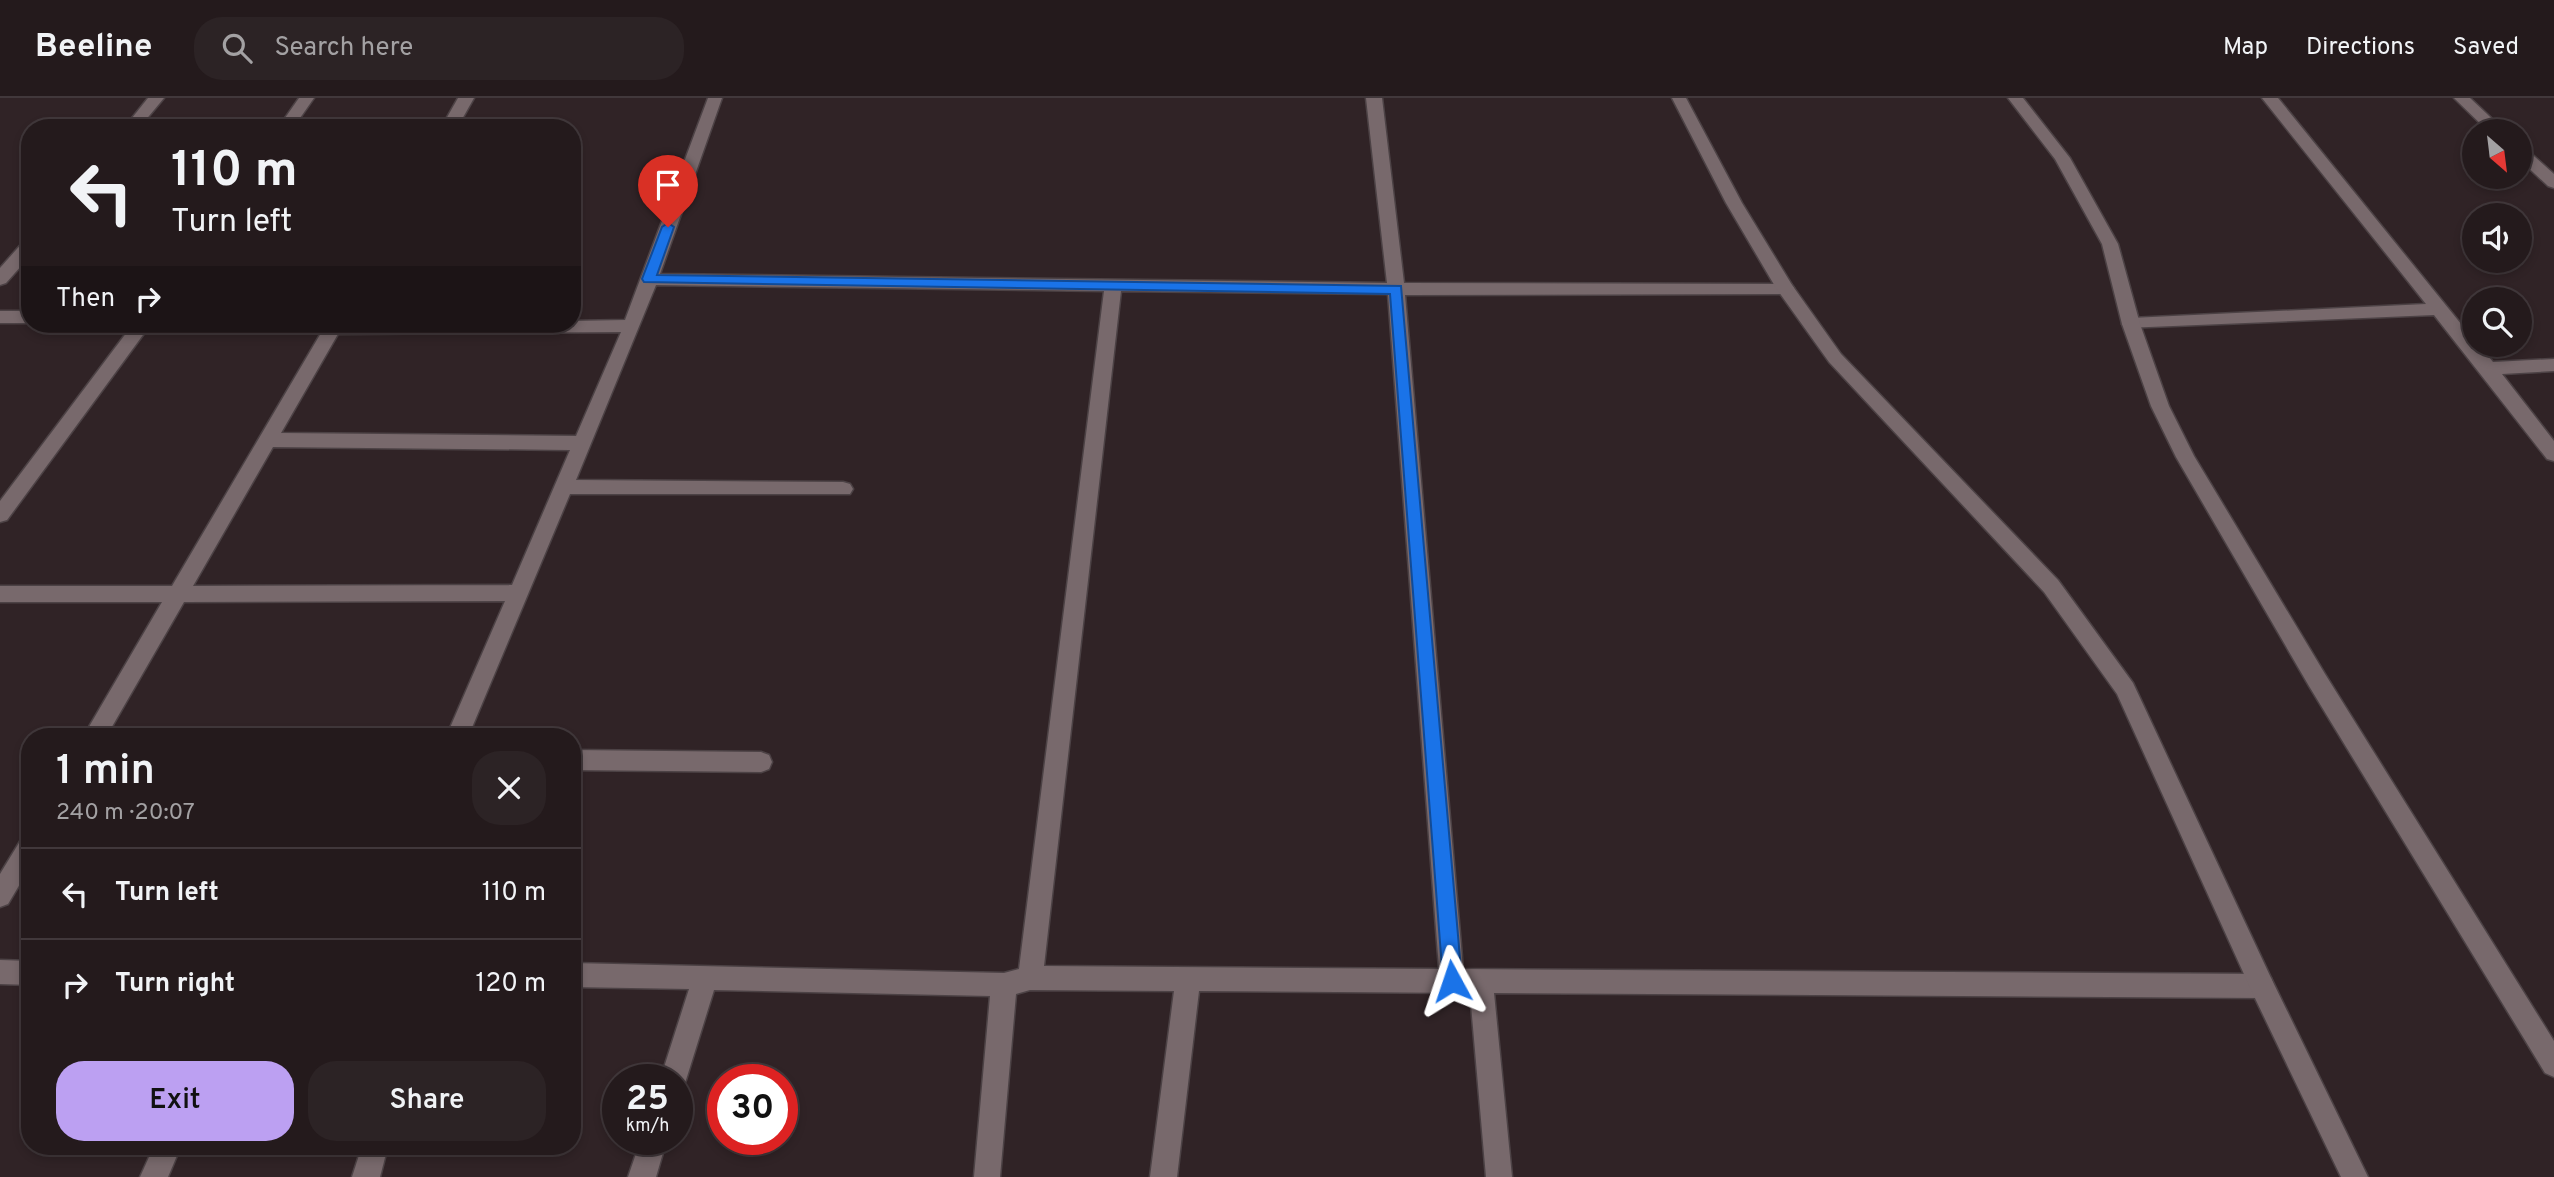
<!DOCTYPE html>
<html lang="en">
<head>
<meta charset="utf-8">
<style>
  :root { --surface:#241a1c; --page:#2c2325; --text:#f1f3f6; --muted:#a3a1a3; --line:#41383b; --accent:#bca0f2 }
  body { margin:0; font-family:Overpass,sans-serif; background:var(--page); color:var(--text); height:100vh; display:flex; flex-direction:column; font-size:26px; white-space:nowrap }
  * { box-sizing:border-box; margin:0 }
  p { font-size:23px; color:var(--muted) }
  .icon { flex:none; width:38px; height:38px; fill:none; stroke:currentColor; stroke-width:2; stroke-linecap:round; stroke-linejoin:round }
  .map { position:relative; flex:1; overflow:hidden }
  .sheet { position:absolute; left:21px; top:630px; width:560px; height:427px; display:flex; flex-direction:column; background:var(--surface); border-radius:28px; box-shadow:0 4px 10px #0003,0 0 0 2px var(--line) }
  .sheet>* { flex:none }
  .guide { position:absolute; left:21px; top:21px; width:560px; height:214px; border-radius:28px; box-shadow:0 4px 10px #0003,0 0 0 2px var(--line); background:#241a1c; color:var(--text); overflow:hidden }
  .needle { width:46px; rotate:152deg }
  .fabs { position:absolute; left:2462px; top:21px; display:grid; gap:14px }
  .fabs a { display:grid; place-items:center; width:70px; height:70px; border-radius:50%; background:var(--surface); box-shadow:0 4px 10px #0003,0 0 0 2px var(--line); font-size:35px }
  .speed { position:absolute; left:602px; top:966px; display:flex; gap:14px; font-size:35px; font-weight:700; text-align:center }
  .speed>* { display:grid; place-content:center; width:91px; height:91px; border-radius:50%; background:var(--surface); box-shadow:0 4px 10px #0003,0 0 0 2px var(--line); line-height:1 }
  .speed small { font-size:18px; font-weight:400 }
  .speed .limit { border:10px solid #d22; background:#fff; color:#111 }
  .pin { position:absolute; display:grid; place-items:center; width:60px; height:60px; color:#fff; margin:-72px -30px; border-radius:50% 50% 50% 0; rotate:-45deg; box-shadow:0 0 7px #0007 }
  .pin .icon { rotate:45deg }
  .me { position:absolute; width:77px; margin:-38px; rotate:355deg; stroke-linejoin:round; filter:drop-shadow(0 0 5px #0008) }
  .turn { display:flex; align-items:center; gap:24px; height:147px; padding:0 35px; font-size:32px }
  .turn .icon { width:91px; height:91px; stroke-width:2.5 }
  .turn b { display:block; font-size:49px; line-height:60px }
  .then { display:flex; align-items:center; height:66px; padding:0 35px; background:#0003; gap:14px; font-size:26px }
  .round { display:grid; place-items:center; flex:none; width:74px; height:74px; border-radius:28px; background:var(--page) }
  .headline { display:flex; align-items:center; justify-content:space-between; height:119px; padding:0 35px }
  h1 { font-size:42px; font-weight:600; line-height:52px }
  .cta { display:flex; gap:14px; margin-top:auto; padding:14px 35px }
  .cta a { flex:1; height:80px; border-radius:28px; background:var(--accent); color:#111; font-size:28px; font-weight:600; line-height:80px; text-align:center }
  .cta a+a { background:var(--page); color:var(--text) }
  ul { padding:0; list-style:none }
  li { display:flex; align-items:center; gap:21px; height:91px; padding:0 35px; border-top:2px solid var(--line) }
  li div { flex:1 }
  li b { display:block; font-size:26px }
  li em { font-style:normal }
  header { display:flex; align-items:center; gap:42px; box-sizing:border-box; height:98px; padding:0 35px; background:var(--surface); border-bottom:2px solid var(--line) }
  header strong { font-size:33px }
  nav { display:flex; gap:38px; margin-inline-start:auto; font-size:24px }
  .search { width:490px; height:63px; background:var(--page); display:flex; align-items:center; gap:18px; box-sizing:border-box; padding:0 24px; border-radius:28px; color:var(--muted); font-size:26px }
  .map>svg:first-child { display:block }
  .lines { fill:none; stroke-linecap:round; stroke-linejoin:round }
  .minor-casing { stroke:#4c4245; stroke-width:3 }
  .tertiary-casing { stroke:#4c4245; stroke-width:3 }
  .minor { fill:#78696c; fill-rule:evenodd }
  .tertiary { fill:#78696c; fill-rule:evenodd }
  .route { fill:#1a73e8; stroke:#114b97; stroke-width:2 }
</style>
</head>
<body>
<header>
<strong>Beeline</strong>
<div class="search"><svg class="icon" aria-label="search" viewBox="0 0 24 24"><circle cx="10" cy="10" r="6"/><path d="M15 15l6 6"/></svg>Search here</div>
<nav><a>Map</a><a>Directions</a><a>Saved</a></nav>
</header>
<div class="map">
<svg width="2554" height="1079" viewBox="0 0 2554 1079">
  <rect width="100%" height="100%" fill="#302326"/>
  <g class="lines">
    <defs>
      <g id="minor">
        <path d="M 148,0 L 164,0 L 139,30 L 124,30 Z"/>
        <path d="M 299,0 L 314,0 L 293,30 L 278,30 Z"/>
        <path d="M 458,0 L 474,0 L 457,30 L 441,30 Z"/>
        <path d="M 708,0 L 722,0 L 660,176 L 1387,185 L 1366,0 L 1382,0 L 1404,185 L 1791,186 L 1794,190 L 1785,196 L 1405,197 L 1463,871 L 2262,876 L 2271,880 L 2274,888 L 2271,896 L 2262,900 L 1494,895 L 1512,1079 L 1486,1079 L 1470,895 L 1199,893 L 1177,1079 L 1150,1079 L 1174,893 L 1030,892 L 1016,896 L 1000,1079 L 974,1079 L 990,898 L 714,892 L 686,982 L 682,991 L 677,993 L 677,982 L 660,982 L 689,891 L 572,889 L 572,865 L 1004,875 L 1019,871 L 1104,193 L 656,187 L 576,382 L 843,384 L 850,386 L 853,391 L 850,396 L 570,396 L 468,639 L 446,639 L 505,503 L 184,504 L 106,639 L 83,639 L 162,504 L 0,504 L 0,488 L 172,488 L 321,235 L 262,232 L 256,230 L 253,226 L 572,226 L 572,223 L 625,222 ZM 1121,193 L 1388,196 L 1439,871 L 1044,868 ZM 621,234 L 576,338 L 281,335 L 338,236 ZM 273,349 L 570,352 L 512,487 L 193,488 Z"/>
        <path d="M 2262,0 L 2278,0 L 2474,242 L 2474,247 L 2479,247 L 2493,264 L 2554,261 L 2554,273 L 2502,276 L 2554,343 L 2554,363 L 2547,361 L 2434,217 L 2125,230 L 2122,226 L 2125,222 L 2131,220 L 2426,206 Z"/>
        <path d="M 2454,0 L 2470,0 L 2505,33 L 2488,33 Z"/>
        <path d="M 2520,49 L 2526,51 L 2554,76 L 2554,90 L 2548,88 L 2520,62 Z"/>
        <path d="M 30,142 L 30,158 L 6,185 L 0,187 L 0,170 L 24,143 Z"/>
        <rect x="0" y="213" width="30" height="12"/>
        <path d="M 133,226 L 151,226 L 7,422 L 0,424 L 0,403 Z"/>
        <path d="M 572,652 L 761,654 L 769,657 L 772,664 L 769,671 L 761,674 L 572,672 Z"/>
        <path d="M 30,737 L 30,769 L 8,806 L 0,809 L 0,776 L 22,740 Z"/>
        <path d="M 0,862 L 30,863 L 30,887 L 0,886 Z"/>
        <path d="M 641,1041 L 667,1041 L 656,1079 L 628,1079 Z"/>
        <path d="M 154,1048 L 181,1048 L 168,1079 L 140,1079 Z"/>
        <path d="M 362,1048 L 388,1048 L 380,1079 L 352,1079 Z"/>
      </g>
      <g id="tertiary">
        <path d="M 1672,0 L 1686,0 L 1742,105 L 1792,187 L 1841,256 L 2058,482 L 2133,585 L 2271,880 L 2368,1079 L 2341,1079 L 2253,896 L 2117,596 L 2044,494 L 1829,264 L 1776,190 L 1726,105 Z"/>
        <path d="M 2008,0 L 2023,0 L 2070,60 L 2118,146 L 2140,226 L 2169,308 L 2194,358 L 2325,576 L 2554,943 L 2554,979 L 2545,975 L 2309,588 L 2176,359 L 2151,308 L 2122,226 L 2102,146 L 2055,61 Z"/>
      </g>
    </defs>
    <use href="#minor" class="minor-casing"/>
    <use href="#tertiary" class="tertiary-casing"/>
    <use href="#minor" class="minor"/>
    <use href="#tertiary" class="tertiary"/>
  </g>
  <path class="route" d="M 668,125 L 674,129 L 657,177 L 1401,188 L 1462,883 L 1459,890 L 1452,892 L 1446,890 L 1443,883 L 1390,196 L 644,184 L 642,181 L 662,129 Z"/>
</svg>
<div class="fabs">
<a><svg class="needle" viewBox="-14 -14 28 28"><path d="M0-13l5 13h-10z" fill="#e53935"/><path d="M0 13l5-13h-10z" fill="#a3a1a3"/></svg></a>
<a><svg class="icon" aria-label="sound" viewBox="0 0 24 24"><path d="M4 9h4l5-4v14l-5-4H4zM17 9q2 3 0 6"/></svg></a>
<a><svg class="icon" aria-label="search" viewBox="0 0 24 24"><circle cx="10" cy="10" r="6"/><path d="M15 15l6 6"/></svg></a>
</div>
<div class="speed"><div>25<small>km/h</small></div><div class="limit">30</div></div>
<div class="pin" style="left:668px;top:129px;background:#d93025"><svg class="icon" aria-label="arrive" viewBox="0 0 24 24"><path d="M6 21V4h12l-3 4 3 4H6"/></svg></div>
<svg class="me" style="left:1452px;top:883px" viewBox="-20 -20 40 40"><path d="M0-17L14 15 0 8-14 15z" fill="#1a73e8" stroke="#fff" stroke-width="4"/></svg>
<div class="guide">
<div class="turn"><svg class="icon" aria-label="left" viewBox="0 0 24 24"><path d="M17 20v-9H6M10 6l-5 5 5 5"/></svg><div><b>110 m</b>Turn left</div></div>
<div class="then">Then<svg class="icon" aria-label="right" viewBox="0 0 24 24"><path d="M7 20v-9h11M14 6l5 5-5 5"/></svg></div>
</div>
<section class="sheet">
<div class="headline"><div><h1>1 min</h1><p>240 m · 20:07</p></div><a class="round"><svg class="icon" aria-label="close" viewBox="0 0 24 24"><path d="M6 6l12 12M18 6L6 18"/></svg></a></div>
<ul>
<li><svg class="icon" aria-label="left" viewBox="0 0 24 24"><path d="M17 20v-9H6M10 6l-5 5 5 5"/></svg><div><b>Turn left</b></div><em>110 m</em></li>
<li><svg class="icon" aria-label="right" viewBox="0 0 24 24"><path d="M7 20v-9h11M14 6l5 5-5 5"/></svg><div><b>Turn right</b></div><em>120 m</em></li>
</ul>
<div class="cta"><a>Exit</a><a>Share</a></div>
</section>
</div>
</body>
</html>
